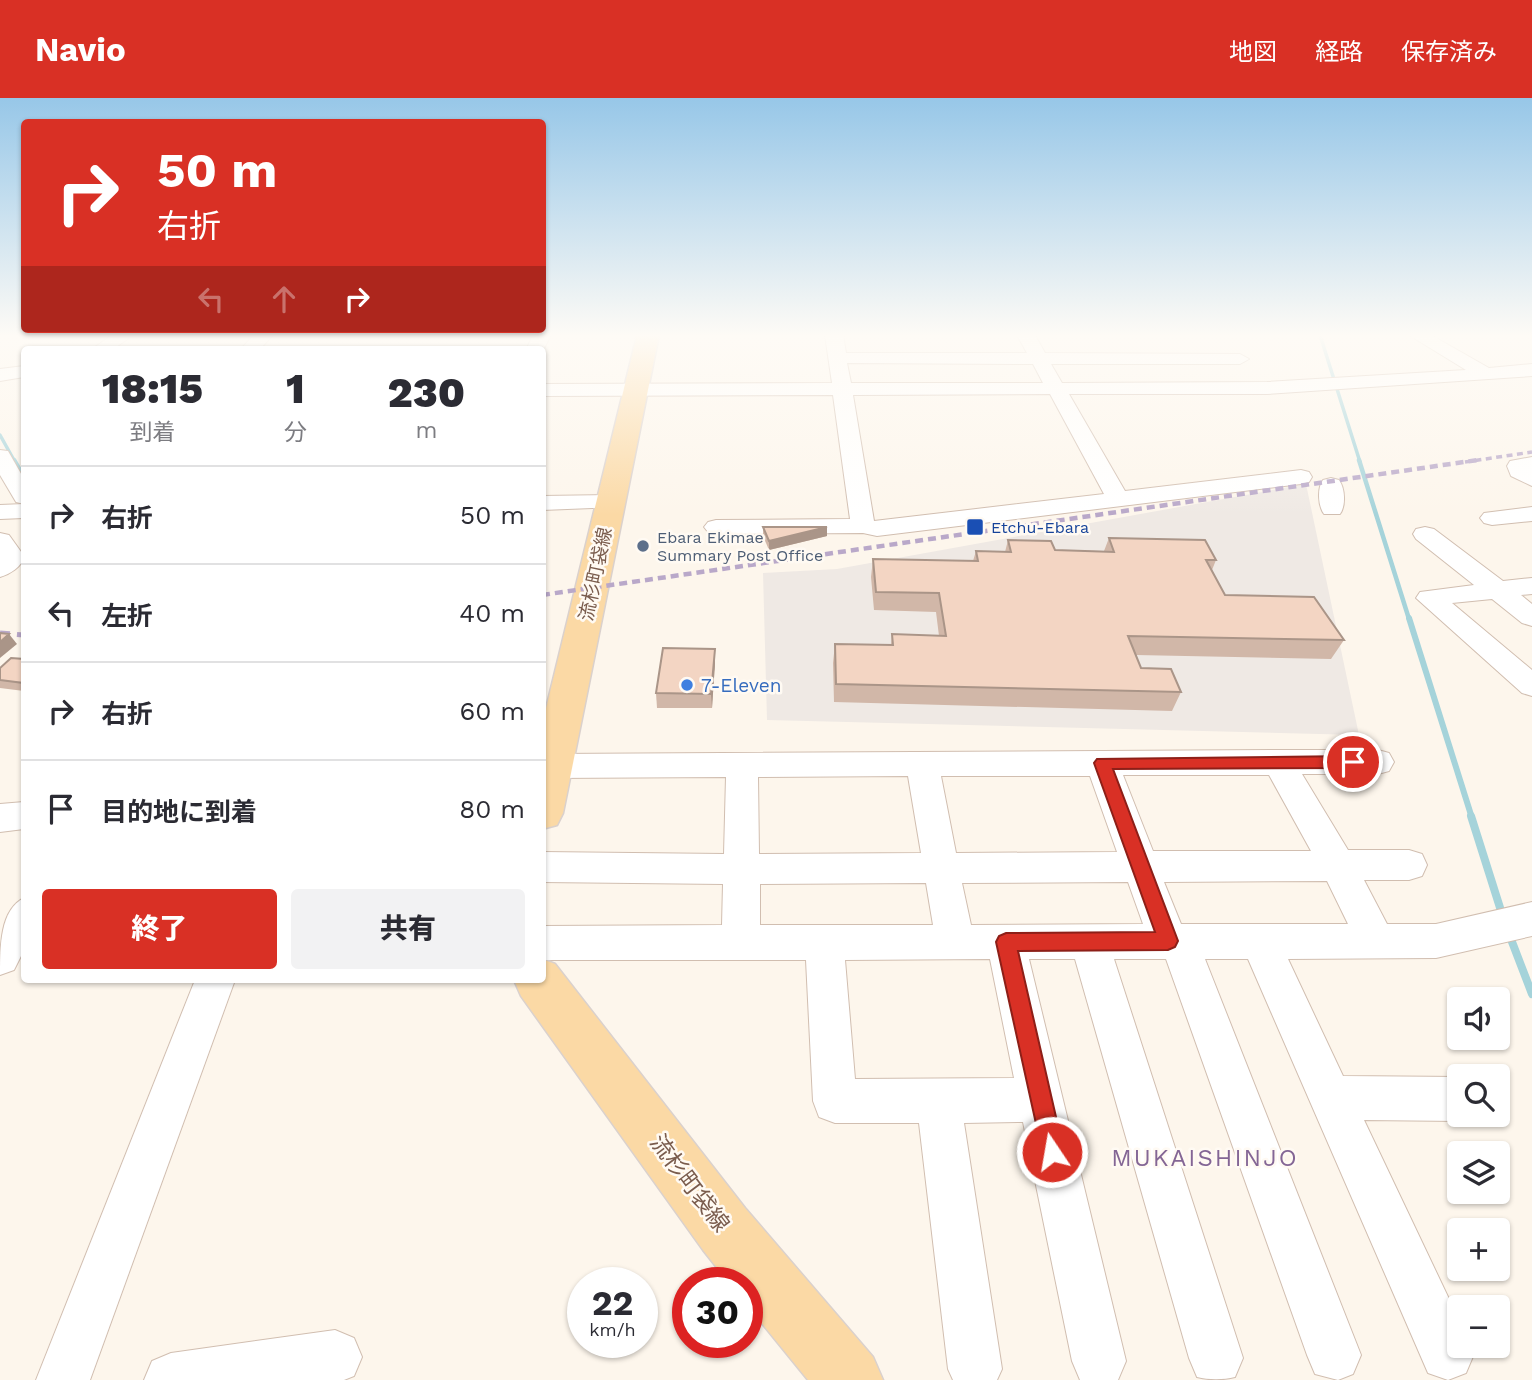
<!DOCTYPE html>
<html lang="ja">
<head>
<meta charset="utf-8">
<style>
  :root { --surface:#fff; --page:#f2f2f3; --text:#2b2b33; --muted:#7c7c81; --line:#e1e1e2; --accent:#d93025 }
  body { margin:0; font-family:"Work Sans","Noto Sans JP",sans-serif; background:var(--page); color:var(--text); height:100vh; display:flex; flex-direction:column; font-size:26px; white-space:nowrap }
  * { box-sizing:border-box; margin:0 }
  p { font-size:23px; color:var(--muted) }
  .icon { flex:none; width:38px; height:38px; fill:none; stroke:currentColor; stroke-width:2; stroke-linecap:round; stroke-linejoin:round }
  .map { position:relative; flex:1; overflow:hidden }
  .sheet { position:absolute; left:21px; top:248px; width:525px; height:637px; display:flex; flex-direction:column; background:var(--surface); border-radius:7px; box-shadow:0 2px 5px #0004 }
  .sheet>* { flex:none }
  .top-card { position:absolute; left:21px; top:21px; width:525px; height:214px; border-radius:7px; box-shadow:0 2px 5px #0004; background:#d93025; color:#fff; overflow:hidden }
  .fabs { position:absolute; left:1447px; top:889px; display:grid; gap:14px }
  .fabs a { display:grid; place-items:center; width:63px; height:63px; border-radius:7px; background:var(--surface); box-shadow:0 2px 5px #0004; font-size:35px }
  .speed { position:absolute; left:567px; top:1169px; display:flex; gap:14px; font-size:35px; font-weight:700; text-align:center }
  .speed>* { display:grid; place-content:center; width:91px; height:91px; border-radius:50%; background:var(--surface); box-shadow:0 2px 5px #0004; line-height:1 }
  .speed small { font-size:18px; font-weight:400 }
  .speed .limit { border:10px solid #d22; background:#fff; color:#111 }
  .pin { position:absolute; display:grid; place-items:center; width:60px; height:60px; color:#fff; margin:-30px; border:4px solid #fff; border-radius:50%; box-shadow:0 2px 7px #0007 }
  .me { position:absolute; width:77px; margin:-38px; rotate:348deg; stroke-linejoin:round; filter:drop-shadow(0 0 5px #0008) }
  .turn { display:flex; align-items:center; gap:24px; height:147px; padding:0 21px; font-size:32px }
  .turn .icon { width:91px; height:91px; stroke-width:2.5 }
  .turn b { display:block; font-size:49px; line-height:60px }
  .lanes { display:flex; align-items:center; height:66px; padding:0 21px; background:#0003; justify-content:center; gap:35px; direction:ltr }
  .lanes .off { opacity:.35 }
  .eta { display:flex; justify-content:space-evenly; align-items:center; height:119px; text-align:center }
  .eta b { font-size:42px; font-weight:800; line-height:49px }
  .cta { display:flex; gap:14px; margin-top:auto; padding:14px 21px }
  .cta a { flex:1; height:80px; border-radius:7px; background:var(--accent); color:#fff; font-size:28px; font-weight:800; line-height:80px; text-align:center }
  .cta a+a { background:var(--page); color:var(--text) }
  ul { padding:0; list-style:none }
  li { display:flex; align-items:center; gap:21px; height:98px; padding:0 21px; border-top:2px solid var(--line) }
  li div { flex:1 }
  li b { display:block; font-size:26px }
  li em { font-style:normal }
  header { display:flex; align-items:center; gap:42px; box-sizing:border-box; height:98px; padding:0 35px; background:var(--accent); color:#fff }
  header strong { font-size:33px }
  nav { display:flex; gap:38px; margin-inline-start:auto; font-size:24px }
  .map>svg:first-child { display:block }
  .industrial { fill:#efe9e4 }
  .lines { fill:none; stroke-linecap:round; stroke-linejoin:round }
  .stream-far3 { stroke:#a5d3da; stroke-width:3.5 }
  .stream-far2 { stroke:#a5d3da; stroke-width:4.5 }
  .stream-far1 { stroke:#a5d3da; stroke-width:6 }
  .stream { stroke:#a5d3da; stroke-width:8 }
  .minor-casing { stroke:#d1beb0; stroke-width:2 }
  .major-casing { stroke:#dad1cd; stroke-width:3 }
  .minor { fill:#fff; fill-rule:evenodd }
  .major { fill:#fbd9a5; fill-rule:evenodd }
  .rail-far2 { stroke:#b9a8c9; stroke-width:3.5; stroke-dasharray:6 4.5; stroke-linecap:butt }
  .rail-far1 { stroke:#b9a8c9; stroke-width:4.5; stroke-dasharray:8 5; stroke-linecap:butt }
  .rail { stroke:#b9a8c9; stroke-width:5; stroke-dasharray:10 7; stroke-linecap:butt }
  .wall { fill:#d1b7a8 }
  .shaded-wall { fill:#aa9588 }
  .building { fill:#f3d5c3; stroke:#aa9588; stroke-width:2 }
  .route { fill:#d93025; stroke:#8d1f18; stroke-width:2 }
  .transit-dot { fill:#1a4fb4; stroke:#fffaf3; stroke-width:2.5 }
  .service-dot { fill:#5c6f8a; stroke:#fffaf3; stroke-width:2.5 }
  .shop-dot { fill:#3f7fe0; stroke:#fffaf3; stroke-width:2.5 }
  .labels { text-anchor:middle; stroke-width:5; stroke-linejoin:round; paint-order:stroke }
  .far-transit-label { font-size:16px; fill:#164399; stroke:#fffaf3; text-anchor:start }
  .far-service-label { font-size:16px; fill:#4e5e75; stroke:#fffaf3; text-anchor:start }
  .street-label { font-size:19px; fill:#7a5c4d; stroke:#fffaf3 }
  .shop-label { font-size:19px; fill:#366cbe; stroke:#fffaf3; text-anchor:start }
  .near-street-label { font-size:23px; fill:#7a5c4d; stroke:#fffaf3 }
  .near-neighbourhood-label { font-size:24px; letter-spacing:2px; fill:#846695; stroke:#fffaf3 }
</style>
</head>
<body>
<header>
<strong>Navio</strong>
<nav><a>地図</a><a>経路</a><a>保存済み</a></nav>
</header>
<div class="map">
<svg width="1532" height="1282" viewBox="0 0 1532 1282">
  <rect width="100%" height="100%" fill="#fdf6ec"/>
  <path class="industrial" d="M 1306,386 L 1359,637 L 767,622 L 763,475 L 837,471 Z"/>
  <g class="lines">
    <g class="stream-far3">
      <path d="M 1320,237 L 1360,364"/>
      <path d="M 0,337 L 15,364"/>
    </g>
    <g class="stream-far2">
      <path d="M 14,362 L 24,379"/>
      <path d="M 1359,362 L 1409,521"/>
    </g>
    <path class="stream-far1" d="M 1409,520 L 1472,720"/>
    <g class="stream">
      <path d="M 1471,718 L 1502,816"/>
      <path d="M 1509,836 L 1532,896"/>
    </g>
    <defs>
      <g id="minor">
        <path d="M 112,237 L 133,237 L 112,252 L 91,252 Z"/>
        <path d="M 254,237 L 273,237 L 259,252 L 240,252 Z"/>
        <path d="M 533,237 L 551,237 L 542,254 L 526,252 Z"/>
        <path d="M 825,237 L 843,237 L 846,255 L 1027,255 L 1017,237 L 1035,237 L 1045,255 L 1240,256 L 1249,261 L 1240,266 L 1051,266 L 1062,285 L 1267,284 L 1466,272 L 1409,237 L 1431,237 L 1489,270 L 1532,266 L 1532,278 L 1267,296 L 1069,296 L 1125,393 L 1301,372 L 1309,374 L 1312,379 L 1309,384 L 1301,386 L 877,438 L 863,435 L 716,436 L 708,434 L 704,429 L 708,424 L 716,422 L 850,421 L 833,297 L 542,298 L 542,286 L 832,285 ZM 847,265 L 1033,266 L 1043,285 L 851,285 ZM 1050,296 L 1104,396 L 874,423 L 853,297 Z"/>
        <path d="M 24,268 L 24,279 L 0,283 L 0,271 Z"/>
        <path d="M 0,352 L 8,353 L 24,381 L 24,406 L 16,404 L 0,377 Z"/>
        <path d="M 1532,359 L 1532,388 L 1511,378 L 1507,368 L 1510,363 Z"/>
        <path d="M 1331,380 L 1339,382 C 1345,390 1346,408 1340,416 L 1324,416 C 1318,408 1317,390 1323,382 Z"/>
        <path d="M 610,397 L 618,399 L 622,404 L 618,409 L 542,412 L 542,398 Z"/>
        <path d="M 24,406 L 24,420 L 0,421 L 0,407 Z"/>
        <path d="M 1532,409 L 1532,423 L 1492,427 L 1484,425 L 1480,420 L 1484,415 Z"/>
        <path d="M 1425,429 L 1434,431 L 1503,483 L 1532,480 L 1532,496 L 1521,497 L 1532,506 L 1532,528 L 1522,525 L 1492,501 L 1452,505 L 1532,572 L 1532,598 L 1522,595 L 1416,500 L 1420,494 L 1474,487 L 1416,441 L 1413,436 L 1416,431 Z"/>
        <path d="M 0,435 L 9,437 L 24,458 C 22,469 10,476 0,479 Z"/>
        <path d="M 1278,652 L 1378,652 L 1389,655 L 1394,664 L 1389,673 L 1378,676 L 1302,676 L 1348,752 L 1409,752 L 1422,756 L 1427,767 L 1422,778 L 1409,782 L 1364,782 L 1387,826 L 1436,826 L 1532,804 L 1532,838 L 1436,860 L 1288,861 L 1343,978 L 1459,979 L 1460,1017 L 1474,1017 L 1459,1023 L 1364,1022 L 1460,1224 L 1460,1248 L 1470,1248 L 1474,1256 L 1466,1275 L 1448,1282 L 1428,1275 L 1248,861 L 1205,861 L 1361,1257 L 1353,1276 L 1338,1282 L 1315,1276 L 1307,1257 L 1166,861 L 1114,861 L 1243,1260 L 1235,1279 C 1223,1282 1209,1282 1197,1279 L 1189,1260 L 1075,861 L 1029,861 L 1126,1263 L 1118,1282 L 1080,1282 L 1072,1263 L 1023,1024 L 964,1025 L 1002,1271 L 997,1282 L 953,1282 L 948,1271 L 919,1025 L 835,1025 L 819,1019 L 813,1003 L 806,862 L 542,862 L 542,828 L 722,827 L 723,786 L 542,784 L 542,754 L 724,756 L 726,679 L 552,680 L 542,677 L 542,659 L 552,656 ZM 1123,677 L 1269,677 L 1311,753 L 1153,753 ZM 908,678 L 921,755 L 759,756 L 758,679 ZM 941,678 L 1090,678 L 1117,754 L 956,755 ZM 1327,783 L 1348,826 L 1181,826 L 1164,784 ZM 1128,784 L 1143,826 L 971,827 L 962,785 ZM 926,785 L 933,827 L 760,827 L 760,786 ZM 990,861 L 1014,980 L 855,981 L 845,862 Z"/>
        <path d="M 24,704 L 24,731 L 0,734 L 0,706 Z"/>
        <path d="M 24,800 L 24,852 L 14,872 L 0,877 C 0,848 0,812 24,800 Z"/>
        <path d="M 195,882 L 235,882 L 90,1282 L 36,1282 Z"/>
        <path d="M 335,1232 L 354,1240 L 362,1259 L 354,1278 L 344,1282 L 144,1282 L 152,1263 L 171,1255 Z"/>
      </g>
      <g id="major">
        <path d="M 637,237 L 659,237 L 563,715 L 557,727 L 542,731 L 542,627 Z"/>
        <path d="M 542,861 L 555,866 L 745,1110 L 873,1259 L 883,1282 L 808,1282 L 747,1207 L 747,1185 L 729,1185 L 703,1152 L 521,898 L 514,882 L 542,882 Z"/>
      </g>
    </defs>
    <use href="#minor" class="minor-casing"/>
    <use href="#major" class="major-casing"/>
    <use href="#minor" class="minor"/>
    <use href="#major" class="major"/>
    <path class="rail-far2" d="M 1465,364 L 1532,354"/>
    <path class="rail-far1" d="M 542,497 L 1478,362"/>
    <path class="rail" d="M 0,535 L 24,537"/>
  </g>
  <g class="wall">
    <path d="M 763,429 L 827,438 L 769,452 L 763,438 Z"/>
    <path d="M 1109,440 L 1216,462 L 1212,472 L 1225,497 L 1344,542 L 1331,561 L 1136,557 L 1141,570 L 1181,594 L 1172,613 L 834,604 L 833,565 L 835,546 L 891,547 L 892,536 L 939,538 L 936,514 L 874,512 L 871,479 L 873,461 L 973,463 L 976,453 L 1005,454 L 1008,442 L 1055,452 L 1104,453 Z"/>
    <path d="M 24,561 L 24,593 L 0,590 L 0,582 Z"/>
    <path d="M 715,565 L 712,610 L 657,610 L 656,595 Z"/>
  </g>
  <g class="shaded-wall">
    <path d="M 827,429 L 827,438 L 769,452 L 769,443 Z"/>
    <path d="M 9,536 L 17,546 L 0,560 L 0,544 Z"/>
    <path d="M 715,551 L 715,565 L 712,610 L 711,596 Z"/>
  </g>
  <g class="building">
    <path d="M 763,429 L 827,429 L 769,443 Z"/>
    <path d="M 1109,440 L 1205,442 L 1216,462 L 1206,462 L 1225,497 L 1314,499 L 1344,542 L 1128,538 L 1141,570 L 1171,571 L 1181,594 L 836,586 L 835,546 L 893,547 L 892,536 L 946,538 L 939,495 L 876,494 L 873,461 L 978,463 L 976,453 L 1011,454 L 1008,442 L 1051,443 L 1055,452 L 1114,454 Z"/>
    <path d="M 0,535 L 9,536 L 0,544 Z"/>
    <path d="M 663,550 L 715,551 L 711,596 L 656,595 Z"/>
    <path d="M 11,560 L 24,561 L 24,585 L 0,582 L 0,570 Z"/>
  </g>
  <linearGradient id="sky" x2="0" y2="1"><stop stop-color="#97c7e8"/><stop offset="0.57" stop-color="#fefbf6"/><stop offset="1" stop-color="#fefbf6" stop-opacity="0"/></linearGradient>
  <rect width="1532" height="417" fill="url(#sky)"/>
  <path class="route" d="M 1353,658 L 1361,664 L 1353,670 L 1113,671 L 1178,843 L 1175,849 L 1168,852 L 1018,853 L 1064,1054 L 1061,1062 L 1052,1066 L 1044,1062 L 996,844 L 999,838 L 1006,835 L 1155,834 L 1094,665 L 1097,661 Z"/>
  <rect class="transit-dot" x="966" y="420" width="18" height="18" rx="3.5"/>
  <circle class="service-dot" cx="643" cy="448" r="7"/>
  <circle class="shop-dot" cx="687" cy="587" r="7"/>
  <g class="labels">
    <g class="far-transit-label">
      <text x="991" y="435">Etchu-Ebara</text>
    </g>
    <g class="far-service-label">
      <text x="657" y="445">Ebara Ekimae<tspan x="657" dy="18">Summary Post Office</tspan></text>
    </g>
    <g class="street-label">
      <text transform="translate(595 476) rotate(-78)" y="7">流杉町袋線</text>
    </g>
    <g class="shop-label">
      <text x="701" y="594">7-Eleven</text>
    </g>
    <g class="near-street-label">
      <text transform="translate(690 1085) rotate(53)" y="8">流杉町袋線</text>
    </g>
    <g class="near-neighbourhood-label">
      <text x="1205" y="1068">MUKAISHINJO</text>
    </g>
  </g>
</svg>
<div class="fabs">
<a><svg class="icon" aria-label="sound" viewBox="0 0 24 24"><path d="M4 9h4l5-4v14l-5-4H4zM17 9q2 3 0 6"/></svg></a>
<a><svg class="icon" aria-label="search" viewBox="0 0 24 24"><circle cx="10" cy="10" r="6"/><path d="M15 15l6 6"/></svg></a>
<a><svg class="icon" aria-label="layers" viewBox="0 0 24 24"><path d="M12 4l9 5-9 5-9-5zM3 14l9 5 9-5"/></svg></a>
<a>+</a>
<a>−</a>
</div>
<div class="speed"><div>22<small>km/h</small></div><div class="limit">30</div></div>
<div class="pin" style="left:1353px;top:664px;background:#d93025"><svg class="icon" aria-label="arrive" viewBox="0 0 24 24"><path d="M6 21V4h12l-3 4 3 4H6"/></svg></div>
<svg class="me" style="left:1052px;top:1054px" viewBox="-20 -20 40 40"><circle r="17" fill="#d93025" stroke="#fff" stroke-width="3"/><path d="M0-11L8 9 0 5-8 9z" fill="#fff"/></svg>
<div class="top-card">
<div class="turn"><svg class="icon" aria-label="right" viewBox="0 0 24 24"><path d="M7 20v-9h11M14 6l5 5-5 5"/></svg><div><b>50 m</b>右折</div></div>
<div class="lanes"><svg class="icon off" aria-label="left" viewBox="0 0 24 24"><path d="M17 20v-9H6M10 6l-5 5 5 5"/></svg><svg class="icon off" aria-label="ahead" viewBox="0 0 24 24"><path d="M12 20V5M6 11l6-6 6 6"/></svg><svg class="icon" aria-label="right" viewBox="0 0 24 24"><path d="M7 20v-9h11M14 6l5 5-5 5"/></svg></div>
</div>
<section class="sheet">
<div class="eta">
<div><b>18:15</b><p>到着</p></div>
<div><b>1</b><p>分</p></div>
<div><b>230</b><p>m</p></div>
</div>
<ul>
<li><svg class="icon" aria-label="right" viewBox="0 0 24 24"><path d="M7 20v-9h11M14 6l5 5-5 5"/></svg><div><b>右折</b></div><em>50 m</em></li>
<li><svg class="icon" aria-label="left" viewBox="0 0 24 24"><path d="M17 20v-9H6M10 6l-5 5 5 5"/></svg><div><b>左折</b></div><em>40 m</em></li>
<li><svg class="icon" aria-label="right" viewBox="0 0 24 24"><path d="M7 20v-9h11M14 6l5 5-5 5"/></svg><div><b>右折</b></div><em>60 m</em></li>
<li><svg class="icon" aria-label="arrive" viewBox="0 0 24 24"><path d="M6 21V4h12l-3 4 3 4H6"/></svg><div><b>目的地に到着</b></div><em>80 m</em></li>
</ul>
<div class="cta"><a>終了</a><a>共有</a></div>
</section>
</div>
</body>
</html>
